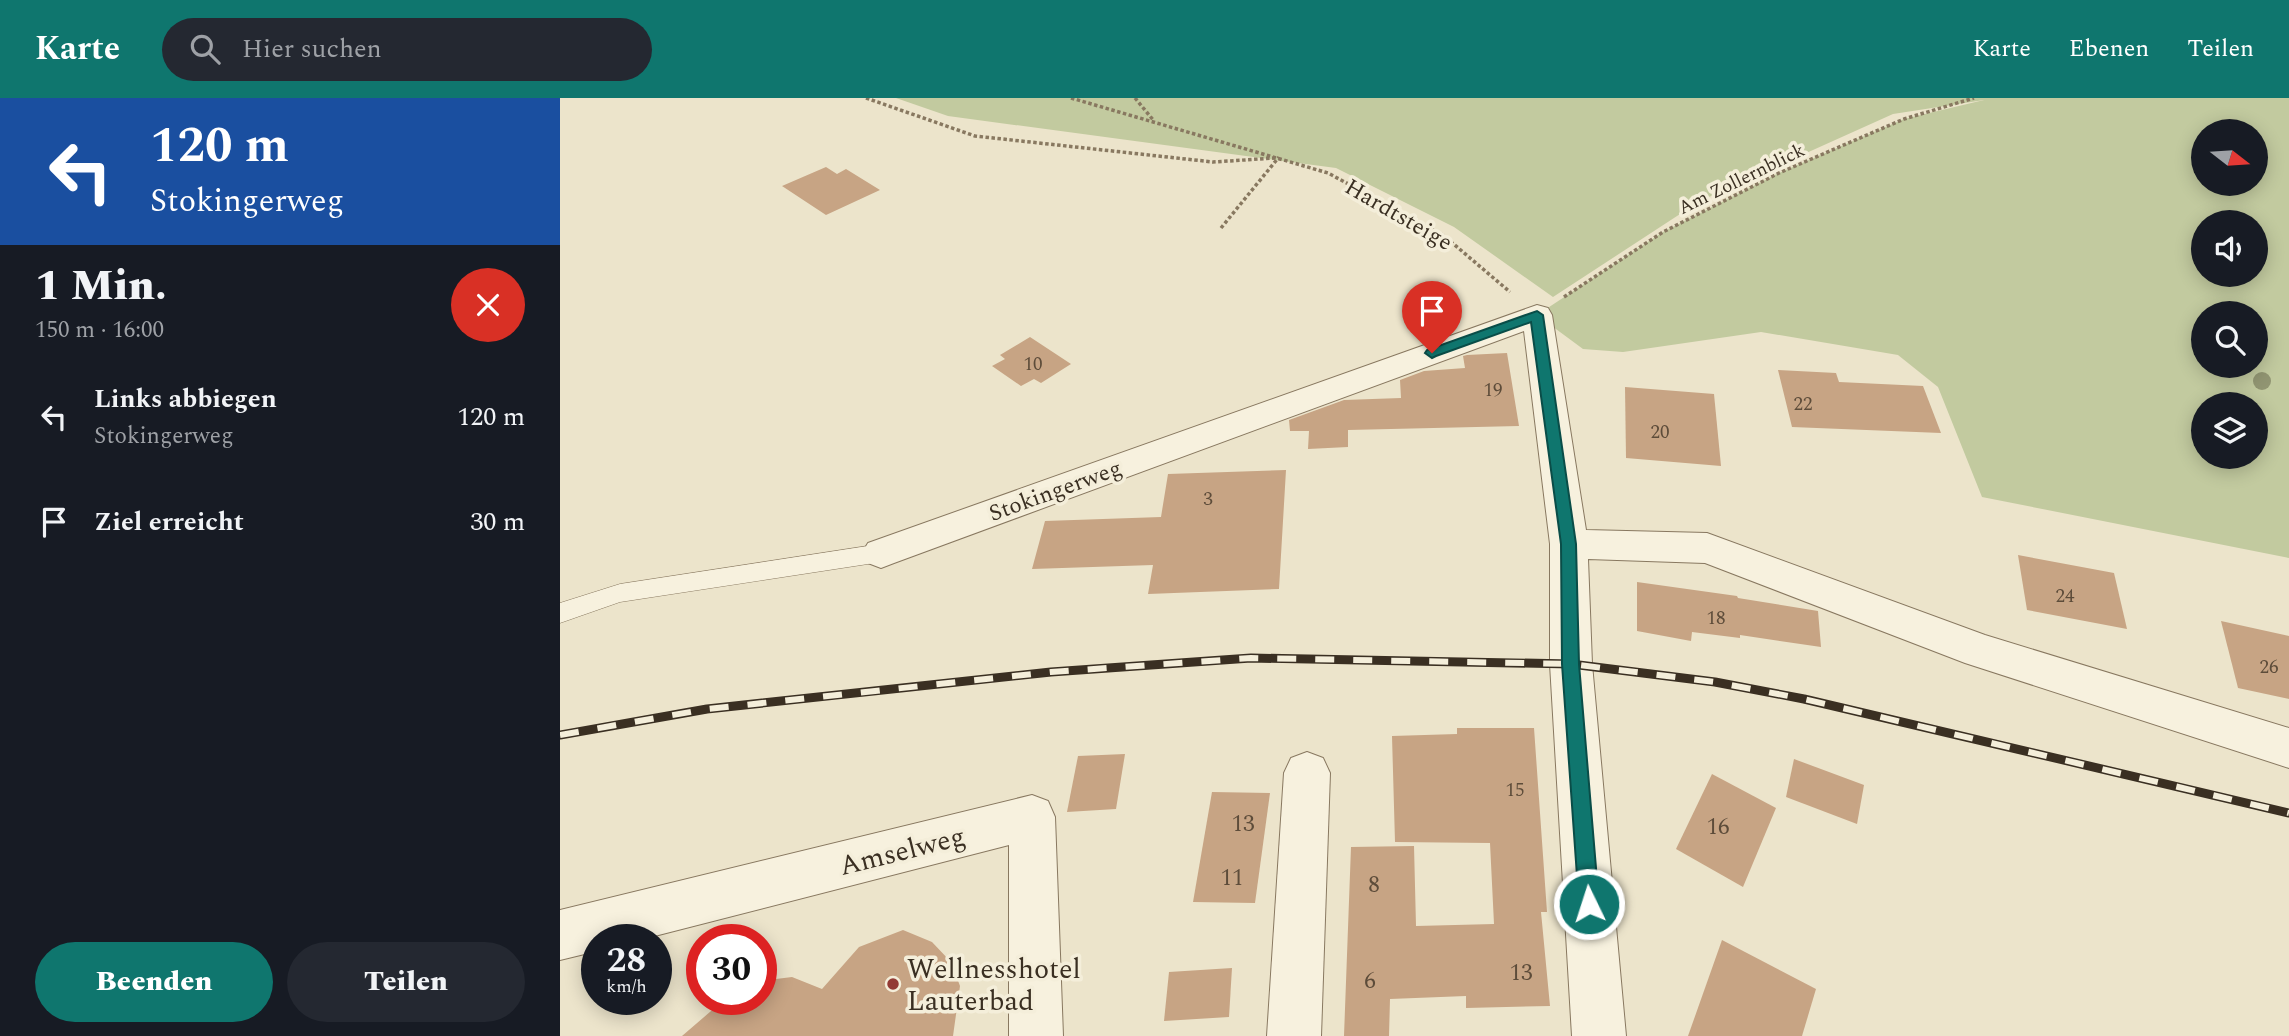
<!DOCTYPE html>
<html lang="de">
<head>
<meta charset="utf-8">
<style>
  :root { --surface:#171b24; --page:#242831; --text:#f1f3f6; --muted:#9ea1a6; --accent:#0f766e }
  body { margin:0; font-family:Spectral,serif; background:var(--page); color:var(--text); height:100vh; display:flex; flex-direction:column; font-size:26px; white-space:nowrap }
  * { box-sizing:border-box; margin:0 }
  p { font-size:23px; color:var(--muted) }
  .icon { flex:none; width:38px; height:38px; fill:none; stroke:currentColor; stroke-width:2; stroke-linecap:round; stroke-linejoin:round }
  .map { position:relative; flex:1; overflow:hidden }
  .sheet { display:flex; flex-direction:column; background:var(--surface); width:560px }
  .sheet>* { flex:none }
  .guide { background:#1a4fa0; color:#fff; overflow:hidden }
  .needle { width:46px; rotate:107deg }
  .fabs { position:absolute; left:1631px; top:21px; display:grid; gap:14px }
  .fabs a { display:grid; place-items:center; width:77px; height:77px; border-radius:50%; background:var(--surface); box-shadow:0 4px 18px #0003; font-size:35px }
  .speed { position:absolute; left:21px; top:826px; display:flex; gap:14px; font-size:35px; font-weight:700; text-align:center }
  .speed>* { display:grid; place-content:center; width:91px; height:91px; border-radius:50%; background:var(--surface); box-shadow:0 4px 18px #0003; line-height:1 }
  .speed small { font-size:18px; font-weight:400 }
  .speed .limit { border:10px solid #d22; background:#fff; color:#111 }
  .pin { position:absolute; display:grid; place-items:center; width:60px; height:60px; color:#fff; margin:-72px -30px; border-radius:50% 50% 50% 0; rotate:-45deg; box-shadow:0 0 7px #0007 }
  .pin .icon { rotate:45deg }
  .me { position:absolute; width:77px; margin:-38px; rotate:356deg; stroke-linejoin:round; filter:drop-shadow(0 0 5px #0008) }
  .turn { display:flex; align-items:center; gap:24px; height:147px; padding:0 35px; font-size:32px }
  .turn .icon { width:91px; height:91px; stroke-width:2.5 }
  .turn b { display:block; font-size:49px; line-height:60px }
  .round { display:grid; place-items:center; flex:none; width:74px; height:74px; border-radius:37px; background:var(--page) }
  .headline { display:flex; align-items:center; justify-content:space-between; height:119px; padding:0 35px }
  h1 { font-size:42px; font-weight:800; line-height:52px }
  .action { display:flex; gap:14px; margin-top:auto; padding:14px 35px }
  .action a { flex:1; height:80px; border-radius:42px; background:var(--accent); color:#fff; font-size:28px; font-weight:800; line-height:80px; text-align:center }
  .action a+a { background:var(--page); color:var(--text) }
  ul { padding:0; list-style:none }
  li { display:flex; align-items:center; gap:21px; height:105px; padding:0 35px }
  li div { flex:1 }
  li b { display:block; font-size:26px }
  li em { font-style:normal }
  header { display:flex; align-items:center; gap:42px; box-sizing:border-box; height:98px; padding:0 35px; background:var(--accent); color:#fff }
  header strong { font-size:33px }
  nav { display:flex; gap:38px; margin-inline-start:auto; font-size:24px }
  .search { width:490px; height:63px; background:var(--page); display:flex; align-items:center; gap:18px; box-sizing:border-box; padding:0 24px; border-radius:38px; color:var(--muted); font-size:26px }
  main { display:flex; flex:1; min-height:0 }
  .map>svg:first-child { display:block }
  .green { fill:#c2ca9f; fill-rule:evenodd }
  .building { fill:#c7a484 }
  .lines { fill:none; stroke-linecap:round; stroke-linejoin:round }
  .lane-casing { stroke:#887860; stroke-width:1 }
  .street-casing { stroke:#887860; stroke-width:2 }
  .path { stroke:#887860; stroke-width:3.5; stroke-dasharray:3.5 2.5; stroke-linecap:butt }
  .lane { fill:#f7f1de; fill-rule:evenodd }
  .street { fill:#f7f1de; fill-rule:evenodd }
  .rail-casing { stroke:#3a2f22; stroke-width:9 }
  .rail { stroke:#f4eeda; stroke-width:6; stroke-dasharray:19; stroke-linecap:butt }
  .tree { fill:#919572 }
  .route { fill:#0f766e; stroke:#0a4d48; stroke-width:2 }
  .poi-dot { fill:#933a34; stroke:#f4eeda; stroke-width:2.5 }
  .labels { text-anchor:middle; stroke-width:7; stroke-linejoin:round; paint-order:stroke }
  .far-street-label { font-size:19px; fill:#3a2f22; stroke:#f4eeda }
  .number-label { font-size:19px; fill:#5d4c3a }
  .street-label { font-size:23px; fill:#3a2f22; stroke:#f4eeda }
  .near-number-label { font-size:23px; fill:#5d4c3a }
  .near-street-label { font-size:28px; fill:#3a2f22; stroke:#f4eeda }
  .near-poi-label { font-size:28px; fill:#3a2f22; stroke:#f4eeda; text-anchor:start }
</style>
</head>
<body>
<header>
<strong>Karte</strong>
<div class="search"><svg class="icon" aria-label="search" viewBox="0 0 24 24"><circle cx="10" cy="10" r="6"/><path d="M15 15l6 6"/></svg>Hier suchen</div>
<nav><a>Karte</a><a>Ebenen</a><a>Teilen</a></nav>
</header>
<main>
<section class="sheet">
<div class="guide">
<div class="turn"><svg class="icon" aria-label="left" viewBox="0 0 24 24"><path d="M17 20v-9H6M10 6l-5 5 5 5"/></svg><div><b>120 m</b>Stokingerweg</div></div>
</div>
<div class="headline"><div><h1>1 Min.</h1><p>150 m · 16:00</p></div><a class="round" style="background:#d93025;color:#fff"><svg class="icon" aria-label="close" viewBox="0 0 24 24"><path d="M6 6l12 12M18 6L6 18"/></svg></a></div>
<ul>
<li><svg class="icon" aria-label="left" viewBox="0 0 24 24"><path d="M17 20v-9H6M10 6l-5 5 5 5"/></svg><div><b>Links abbiegen</b><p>Stokingerweg</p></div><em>120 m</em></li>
<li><svg class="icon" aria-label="arrive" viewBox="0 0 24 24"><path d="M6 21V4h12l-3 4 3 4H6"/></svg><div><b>Ziel erreicht</b></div><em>30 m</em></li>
</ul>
<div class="action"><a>Beenden</a><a>Teilen</a></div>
</section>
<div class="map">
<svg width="1729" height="938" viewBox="0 0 1729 938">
  <rect width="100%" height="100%" fill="#ece4cb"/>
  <path class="green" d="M 336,0 L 1729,0 L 1729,460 L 1422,399 L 1378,289 L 1338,257 L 1201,234 L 1063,254 L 1023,251 L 977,217 L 1103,134 L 1219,75 L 1344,21 L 1424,2 L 1333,16 L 1140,103 L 993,199 L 894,129 L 776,70 L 388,18 ZM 1643,33 L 1696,33 L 1696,86 L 1643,86 ZM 1643,124 L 1696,124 L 1696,177 L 1643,177 ZM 1643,215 L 1696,215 L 1696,268 L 1643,268 ZM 1643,306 L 1696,306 L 1696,359 L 1643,359 Z"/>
  <g class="building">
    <path d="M 266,69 L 277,76 L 286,71 L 320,92 L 266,117 L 222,88 Z"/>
    <path d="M 470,239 L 511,266 L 481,285 L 474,281 L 461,288 L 432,268 L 445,261 L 440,257 Z"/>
    <path d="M 947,255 L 959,328 L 788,332 L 788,349 L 748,351 L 749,333 L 730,333 L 729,322 L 784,302 L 841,300 L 840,282 L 864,273 L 905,270 L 903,258 L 907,257 Z"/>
    <path d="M 1218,272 L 1276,275 L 1279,284 L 1363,288 L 1381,335 L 1232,329 Z"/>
    <path d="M 1065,289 L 1154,296 L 1161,368 L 1066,360 Z"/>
    <path d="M 726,372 L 719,491 L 588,496 L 593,467 L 472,471 L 485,423 L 601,419 L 608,376 Z"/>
    <path d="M 1458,457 L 1554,475 L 1567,531 L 1467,512 Z"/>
    <path d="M 1077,484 L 1177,498 L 1178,500 L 1258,513 L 1261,549 L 1180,537 L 1180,540 L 1132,534 L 1131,543 L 1077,533 Z"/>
    <path d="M 1661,523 L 1729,538 L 1729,601 L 1678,590 Z"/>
    <path d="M 897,630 L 974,630 L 987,814 L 981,814 L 990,908 L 906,910 L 906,898 L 830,901 L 829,938 L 784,938 L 791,749 L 854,748 L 856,828 L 934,826 L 930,745 L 835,744 L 832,638 L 897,636 Z"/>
    <path d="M 565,656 L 556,711 L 507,714 L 518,658 Z"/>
    <path d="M 1234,661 L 1304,687 L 1297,726 L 1226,699 Z"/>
    <path d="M 1152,676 L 1216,710 L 1183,789 L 1116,751 Z"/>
    <path d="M 652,694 L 710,695 L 695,805 L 633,804 Z"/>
    <path d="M 343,832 L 372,844 L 391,864 L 400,888 L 393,938 L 122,938 L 165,901 L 201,901 L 201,883 L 232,879 L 262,891 L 299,849 Z"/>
    <path d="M 1162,842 L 1256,891 L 1242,938 L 1128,938 Z"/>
    <path d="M 672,870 L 669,919 L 604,923 L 609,874 Z"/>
  </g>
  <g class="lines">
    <defs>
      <path id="lane" d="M 321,446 L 329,449 L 332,455 L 329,461 L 321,464 L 60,504 L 0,525 L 0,505 L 60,486 Z"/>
      <g id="street">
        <path d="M 977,207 L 988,210 L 992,217 L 1026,432 L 1147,435 L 1425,537 L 1729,630 L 1729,670 L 1405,565 L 1145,465 L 1028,461 L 1032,566 L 1066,938 L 1012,938 L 990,566 L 990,446 L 964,233 L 334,465 L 321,470 L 308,465 L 302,455 L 308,445 Z"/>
        <path d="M 747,654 L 763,660 L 770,675 L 761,938 L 707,938 L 724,675 L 731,660 Z"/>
        <path d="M 472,697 L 488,703 L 495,719 L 503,938 L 449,938 L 449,747 L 79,842 L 37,842 L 37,853 L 0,862 L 0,812 Z"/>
      </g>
    </defs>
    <use href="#lane" class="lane-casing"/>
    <use href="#street" class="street-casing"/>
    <g class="path">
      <path d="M 306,0 L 415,38 L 653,64 L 715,60"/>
      <path d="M 511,0 L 768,75 L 883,137 L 950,194"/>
      <path d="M 575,0 L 594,23"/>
      <path d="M 661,130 L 719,59"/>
      <path d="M 1004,199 L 1103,134 L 1219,75 L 1344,21 L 1414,0"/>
    </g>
    <use href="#lane" class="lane"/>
    <use href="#street" class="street"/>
    <defs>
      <path id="rail" d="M 0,637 L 147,611 L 491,574 L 691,560 L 1011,566 L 1155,584 L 1244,601 L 1729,715"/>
    </defs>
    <use href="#rail" class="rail-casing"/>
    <use href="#rail" class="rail"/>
  </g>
  <circle class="tree" cx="1702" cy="283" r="9"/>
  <path class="route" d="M 977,213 L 983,217 L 1016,446 L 1019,566 L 1039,806 L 1036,813 L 1029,816 L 1022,813 L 1019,806 L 1002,566 L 1001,446 L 971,224 L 876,258 L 872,260 L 865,255 L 867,252 Z"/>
  <circle class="poi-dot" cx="333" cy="886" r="7"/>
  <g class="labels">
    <g class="far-street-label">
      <text transform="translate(1181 80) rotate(-26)" y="7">Am Zollernblick</text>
    </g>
    <g class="number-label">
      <text x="473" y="272">10</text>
      <text x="933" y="298">19</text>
      <text x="1243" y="312">22</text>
      <text x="1100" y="340">20</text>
      <text x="648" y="407">3</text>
      <text x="1505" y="504">24</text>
      <text x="1156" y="526">18</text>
      <text x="1709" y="575">26</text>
      <text x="955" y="698">15</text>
    </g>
    <g class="street-label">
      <text transform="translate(839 116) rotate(30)" y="8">Hardtsteige</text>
      <text transform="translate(495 392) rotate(-20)" y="8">Stokingerweg</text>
    </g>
    <g class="near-number-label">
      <text x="683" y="733">13</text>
      <text x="1158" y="736">16</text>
      <text x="672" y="787">11</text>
      <text x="814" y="794">8</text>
      <text x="961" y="882">13</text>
      <text x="810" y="890">6</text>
    </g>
    <g class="near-street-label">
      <text transform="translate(342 752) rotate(-14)" y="10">Amselweg</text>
    </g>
    <g class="near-poi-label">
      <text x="347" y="880">Wellnesshotel<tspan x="347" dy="32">Lauterbad</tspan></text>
    </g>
  </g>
</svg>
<div class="fabs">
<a><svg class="needle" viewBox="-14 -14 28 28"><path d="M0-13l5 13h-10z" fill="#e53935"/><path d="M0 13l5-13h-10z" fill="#9ea1a6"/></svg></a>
<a><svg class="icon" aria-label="sound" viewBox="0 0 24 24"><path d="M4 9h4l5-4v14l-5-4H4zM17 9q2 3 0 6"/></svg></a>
<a><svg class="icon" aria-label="search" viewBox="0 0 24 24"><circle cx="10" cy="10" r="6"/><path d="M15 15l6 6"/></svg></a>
<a><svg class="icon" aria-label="layers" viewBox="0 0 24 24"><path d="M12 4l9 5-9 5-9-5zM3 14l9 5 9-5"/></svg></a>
</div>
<div class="speed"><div>28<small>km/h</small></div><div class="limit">30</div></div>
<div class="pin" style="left:872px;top:255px;background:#d93025"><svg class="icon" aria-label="arrive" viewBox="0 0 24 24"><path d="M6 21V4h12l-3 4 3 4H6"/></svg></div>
<svg class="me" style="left:1029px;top:806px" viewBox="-20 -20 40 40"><circle r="17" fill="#0f766e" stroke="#fff" stroke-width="3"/><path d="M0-11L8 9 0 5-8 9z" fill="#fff"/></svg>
</div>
</main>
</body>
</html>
